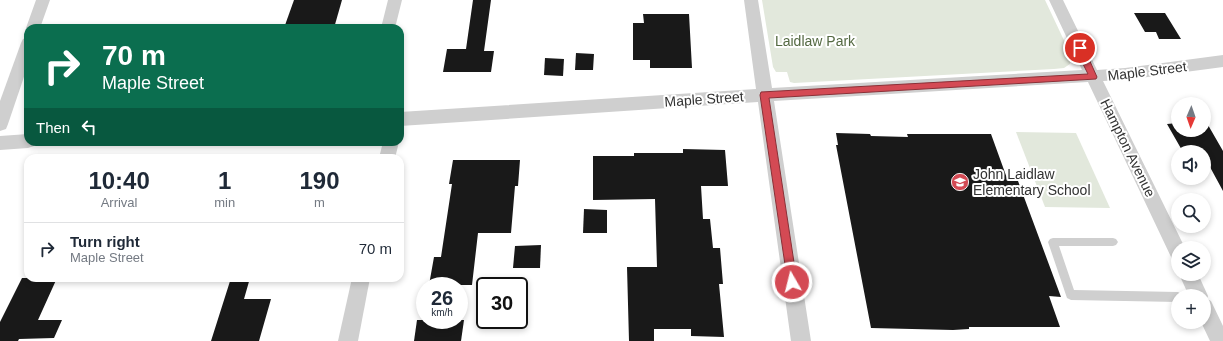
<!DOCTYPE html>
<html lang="en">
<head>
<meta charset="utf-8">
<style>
  :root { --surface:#fff; --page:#f2f2f3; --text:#1f2937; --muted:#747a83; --line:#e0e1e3 }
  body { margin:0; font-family:Helvetica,sans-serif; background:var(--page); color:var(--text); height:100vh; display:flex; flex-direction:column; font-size:15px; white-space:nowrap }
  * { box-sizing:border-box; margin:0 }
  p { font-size:13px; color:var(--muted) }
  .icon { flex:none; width:22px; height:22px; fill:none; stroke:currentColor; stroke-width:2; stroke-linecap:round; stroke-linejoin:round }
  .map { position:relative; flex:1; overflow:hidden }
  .panel { position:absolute; left:24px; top:154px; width:380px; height:128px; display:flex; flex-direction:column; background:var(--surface); border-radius:12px; box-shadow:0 2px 6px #0003 }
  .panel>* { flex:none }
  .guide { position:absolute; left:24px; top:24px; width:380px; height:122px; border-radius:12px; box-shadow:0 2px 6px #0003; background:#0b6e4f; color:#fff; overflow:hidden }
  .needle { width:26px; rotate:182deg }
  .buttons { position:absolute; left:1171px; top:97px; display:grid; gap:8px }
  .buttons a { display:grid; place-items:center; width:40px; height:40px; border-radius:50%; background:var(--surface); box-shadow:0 2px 6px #0003; font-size:20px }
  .speed { position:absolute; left:416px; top:277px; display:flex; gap:8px; font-size:20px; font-weight:700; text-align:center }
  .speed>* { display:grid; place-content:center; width:52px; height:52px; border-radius:50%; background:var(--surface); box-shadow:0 2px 6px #0003; line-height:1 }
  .speed small { font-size:10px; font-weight:400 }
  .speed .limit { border:2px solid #111; border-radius:6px; background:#fff; color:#111 }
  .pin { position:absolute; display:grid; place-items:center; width:34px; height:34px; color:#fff; margin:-17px; border:2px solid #fff; border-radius:50%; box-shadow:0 1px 4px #0007 }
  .me { position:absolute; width:44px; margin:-22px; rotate:352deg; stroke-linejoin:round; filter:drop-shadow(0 0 3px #0008) }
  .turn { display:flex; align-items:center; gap:14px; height:84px; padding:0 12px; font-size:18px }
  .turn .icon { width:52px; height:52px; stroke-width:2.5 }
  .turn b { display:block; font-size:28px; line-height:34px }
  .then { display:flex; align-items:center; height:38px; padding:0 12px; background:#0003; gap:8px; font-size:15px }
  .eta { display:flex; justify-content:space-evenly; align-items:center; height:68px; text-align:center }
  .eta b { font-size:24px; font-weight:700; line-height:28px }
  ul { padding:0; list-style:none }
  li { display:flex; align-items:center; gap:12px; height:52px; padding:0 12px; border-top:1px solid var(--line) }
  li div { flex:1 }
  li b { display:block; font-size:15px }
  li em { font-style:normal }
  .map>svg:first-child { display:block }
  .green { fill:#e2e8dc }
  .building { fill:#191919 }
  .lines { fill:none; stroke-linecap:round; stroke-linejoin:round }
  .service { fill:#cfcfcf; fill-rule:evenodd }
  .minor { fill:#cfcfcf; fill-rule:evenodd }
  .route { fill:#d44a54; stroke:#8a3037 }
  .labels { text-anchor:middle; stroke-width:4; stroke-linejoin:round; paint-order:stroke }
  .park-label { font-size:14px; fill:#556a43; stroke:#fff }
  .street-label { font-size:14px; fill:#323232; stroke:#fff }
  .poi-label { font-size:14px; fill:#323232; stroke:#fff; text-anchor:start }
</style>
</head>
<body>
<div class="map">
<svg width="1223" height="341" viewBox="0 0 1223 341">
  <rect width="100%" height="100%" fill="#fff"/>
  <g class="green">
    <path d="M 762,0 L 1045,0 L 1069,51 L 1071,58 L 1070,64 L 1064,68 L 1054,69 L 794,83 L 790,82 L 787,72 L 776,72 L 773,67 Z"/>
    <path d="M 1016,132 L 1076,133 L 1110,208 L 1045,207 Z"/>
  </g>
  <g class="building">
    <path d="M 294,0 L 342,0 L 334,28 L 284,28 Z"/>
    <path d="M 473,0 L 491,0 L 484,51 L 494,51 L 491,72 L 443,72 L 447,49 L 466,49 Z"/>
    <path d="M 1134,13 L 1165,13 L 1181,39 L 1159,39 L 1156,32 L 1145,32 Z"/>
    <path d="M 643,14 L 689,14 L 692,68 L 650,68 L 650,60 L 633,60 L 633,23 L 644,23 Z"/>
    <path d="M 576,53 L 594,54 L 593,70 L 575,70 Z"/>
    <path d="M 545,58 L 564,59 L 563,76 L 544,75 Z"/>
    <path d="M 1204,118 L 1223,151 L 1223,191 L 1204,156 L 1204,152 L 1183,152 L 1167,124 L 1178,123 L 1178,130 L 1204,130 Z"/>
    <path d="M 836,133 L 870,134 L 871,136 L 908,137 L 907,134 L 991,134 L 1008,181 L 1018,181 L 1061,297 L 1049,296 L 1060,327 L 969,327 L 969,329 L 953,330 L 871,328 L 836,145 L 838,145 Z"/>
    <path d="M 683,149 L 725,150 L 728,186 L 701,186 L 703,219 L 710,219 L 713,248 L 720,248 L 723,284 L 719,284 L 724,337 L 691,336 L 691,329 L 654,329 L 654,341 L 629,341 L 627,267 L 657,267 L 655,199 L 593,200 L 593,156 L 634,156 L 634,153 L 683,153 Z"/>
    <path d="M 453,160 L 520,160 L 518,186 L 515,186 L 511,233 L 478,233 L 472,285 L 429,285 L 434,257 L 441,257 L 452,184 L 449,184 Z"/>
    <path d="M 584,209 L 607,210 L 607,233 L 583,233 Z"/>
    <path d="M 541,245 L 540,268 L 513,268 L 515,246 Z"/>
    <path d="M 22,278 L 57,278 L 38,320 L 62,320 L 54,338 L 19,339 L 18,341 L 0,341 L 0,322 Z"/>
    <path d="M 231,278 L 250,278 L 244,299 L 271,299 L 259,341 L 211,341 Z"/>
    <path d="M 417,320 L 464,320 L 461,341 L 414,341 Z"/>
  </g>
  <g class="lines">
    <path class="service" d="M 1053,238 L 1113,238 L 1116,239 L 1118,242 L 1116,245 L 1113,246 L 1059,246 L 1074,290 L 1178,292 L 1182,294 L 1183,296 L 1178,296 L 1178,302 L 1071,300 L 1067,298 L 1048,242 L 1050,239 Z"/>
    <g class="minor">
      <path d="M 36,0 L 50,0 L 40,28 L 28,28 L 28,32 L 26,28 Z"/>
      <path d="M 388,0 L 402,0 L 395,28 L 381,28 Z"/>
      <path d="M 744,0 L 758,0 L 772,88 L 1082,70 L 1049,0 L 1063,0 L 1097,70 L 1125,68 L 1223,55 L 1223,67 L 1125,80 L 1103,81 L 1185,248 L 1178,248 L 1178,261 L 1172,259 L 1088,82 L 774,101 L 811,341 L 791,341 L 758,102 L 400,126 L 400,112 L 756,89 Z"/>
      <path d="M 28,37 L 28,65 L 8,124 L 6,129 L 0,131 L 0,101 L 21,43 L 23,39 Z"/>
      <path d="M 28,134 L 28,142 L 36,142 L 34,146 L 28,148 L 0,150 L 0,136 Z"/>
      <path d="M 383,142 L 399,142 L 395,158 L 379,158 Z"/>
      <path d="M 1179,274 L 1198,274 L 1208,296 L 1207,299 L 1211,301 L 1223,326 L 1223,341 L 1210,341 L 1201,322 L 1204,322 L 1204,296 L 1189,296 Z"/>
      <path d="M 352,278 L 370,278 L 358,341 L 338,341 Z"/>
    </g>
  </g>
  <path class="route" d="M 1080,45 L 1084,48 L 1097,77 L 1096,79 L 769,98 L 797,282 L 795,285 L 792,286 L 788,285 L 760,95 L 761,92 L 1088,74 L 1075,48 Z"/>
  <defs>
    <symbol id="school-disc" viewBox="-11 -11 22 22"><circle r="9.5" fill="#d44a54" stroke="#fff"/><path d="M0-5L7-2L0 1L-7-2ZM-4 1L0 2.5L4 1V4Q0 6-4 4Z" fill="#fff"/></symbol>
  </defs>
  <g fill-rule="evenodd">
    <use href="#school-disc" x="950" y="172" width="20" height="20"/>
  </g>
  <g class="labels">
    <g class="park-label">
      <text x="815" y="46">Laidlaw Park</text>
    </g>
    <g class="street-label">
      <text transform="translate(1147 71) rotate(-7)" y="5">Maple Street</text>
      <text transform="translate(704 99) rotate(-4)" y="5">Maple Street</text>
      <text transform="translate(1128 148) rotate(64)" y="5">Hampton Avenue</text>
    </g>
    <g class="poi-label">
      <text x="973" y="179">John Laidlaw<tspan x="973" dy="16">Elementary School</tspan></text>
    </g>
  </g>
</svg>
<div class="buttons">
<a><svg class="needle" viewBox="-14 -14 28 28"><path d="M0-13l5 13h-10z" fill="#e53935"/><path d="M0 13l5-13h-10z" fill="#747a83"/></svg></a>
<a><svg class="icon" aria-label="sound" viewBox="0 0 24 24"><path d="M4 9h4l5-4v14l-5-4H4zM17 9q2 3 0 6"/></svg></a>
<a><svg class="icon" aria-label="search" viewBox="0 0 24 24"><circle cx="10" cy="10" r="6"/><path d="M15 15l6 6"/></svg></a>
<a><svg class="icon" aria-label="layers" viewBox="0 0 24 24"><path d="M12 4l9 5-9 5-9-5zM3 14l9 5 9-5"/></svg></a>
<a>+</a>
</div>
<div class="speed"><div>26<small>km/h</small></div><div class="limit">30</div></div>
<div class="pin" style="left:1080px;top:48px;background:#d93025"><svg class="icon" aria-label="arrive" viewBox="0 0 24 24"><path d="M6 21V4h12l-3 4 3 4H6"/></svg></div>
<svg class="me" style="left:792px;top:282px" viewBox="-20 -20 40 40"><circle r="17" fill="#d44a54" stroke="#fff" stroke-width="3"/><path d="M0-11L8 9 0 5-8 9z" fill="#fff"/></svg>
<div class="guide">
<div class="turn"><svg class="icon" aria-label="right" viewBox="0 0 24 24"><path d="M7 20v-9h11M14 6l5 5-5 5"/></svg><div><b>70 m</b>Maple Street</div></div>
<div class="then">Then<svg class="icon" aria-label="left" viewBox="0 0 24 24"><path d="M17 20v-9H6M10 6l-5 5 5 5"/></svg></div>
</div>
<section class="panel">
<div class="eta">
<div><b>10:40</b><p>Arrival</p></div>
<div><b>1</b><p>min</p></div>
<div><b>190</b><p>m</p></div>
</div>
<ul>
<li><svg class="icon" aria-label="right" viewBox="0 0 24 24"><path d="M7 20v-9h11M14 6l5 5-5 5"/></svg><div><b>Turn right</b><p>Maple Street</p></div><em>70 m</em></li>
</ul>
</section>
</div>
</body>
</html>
